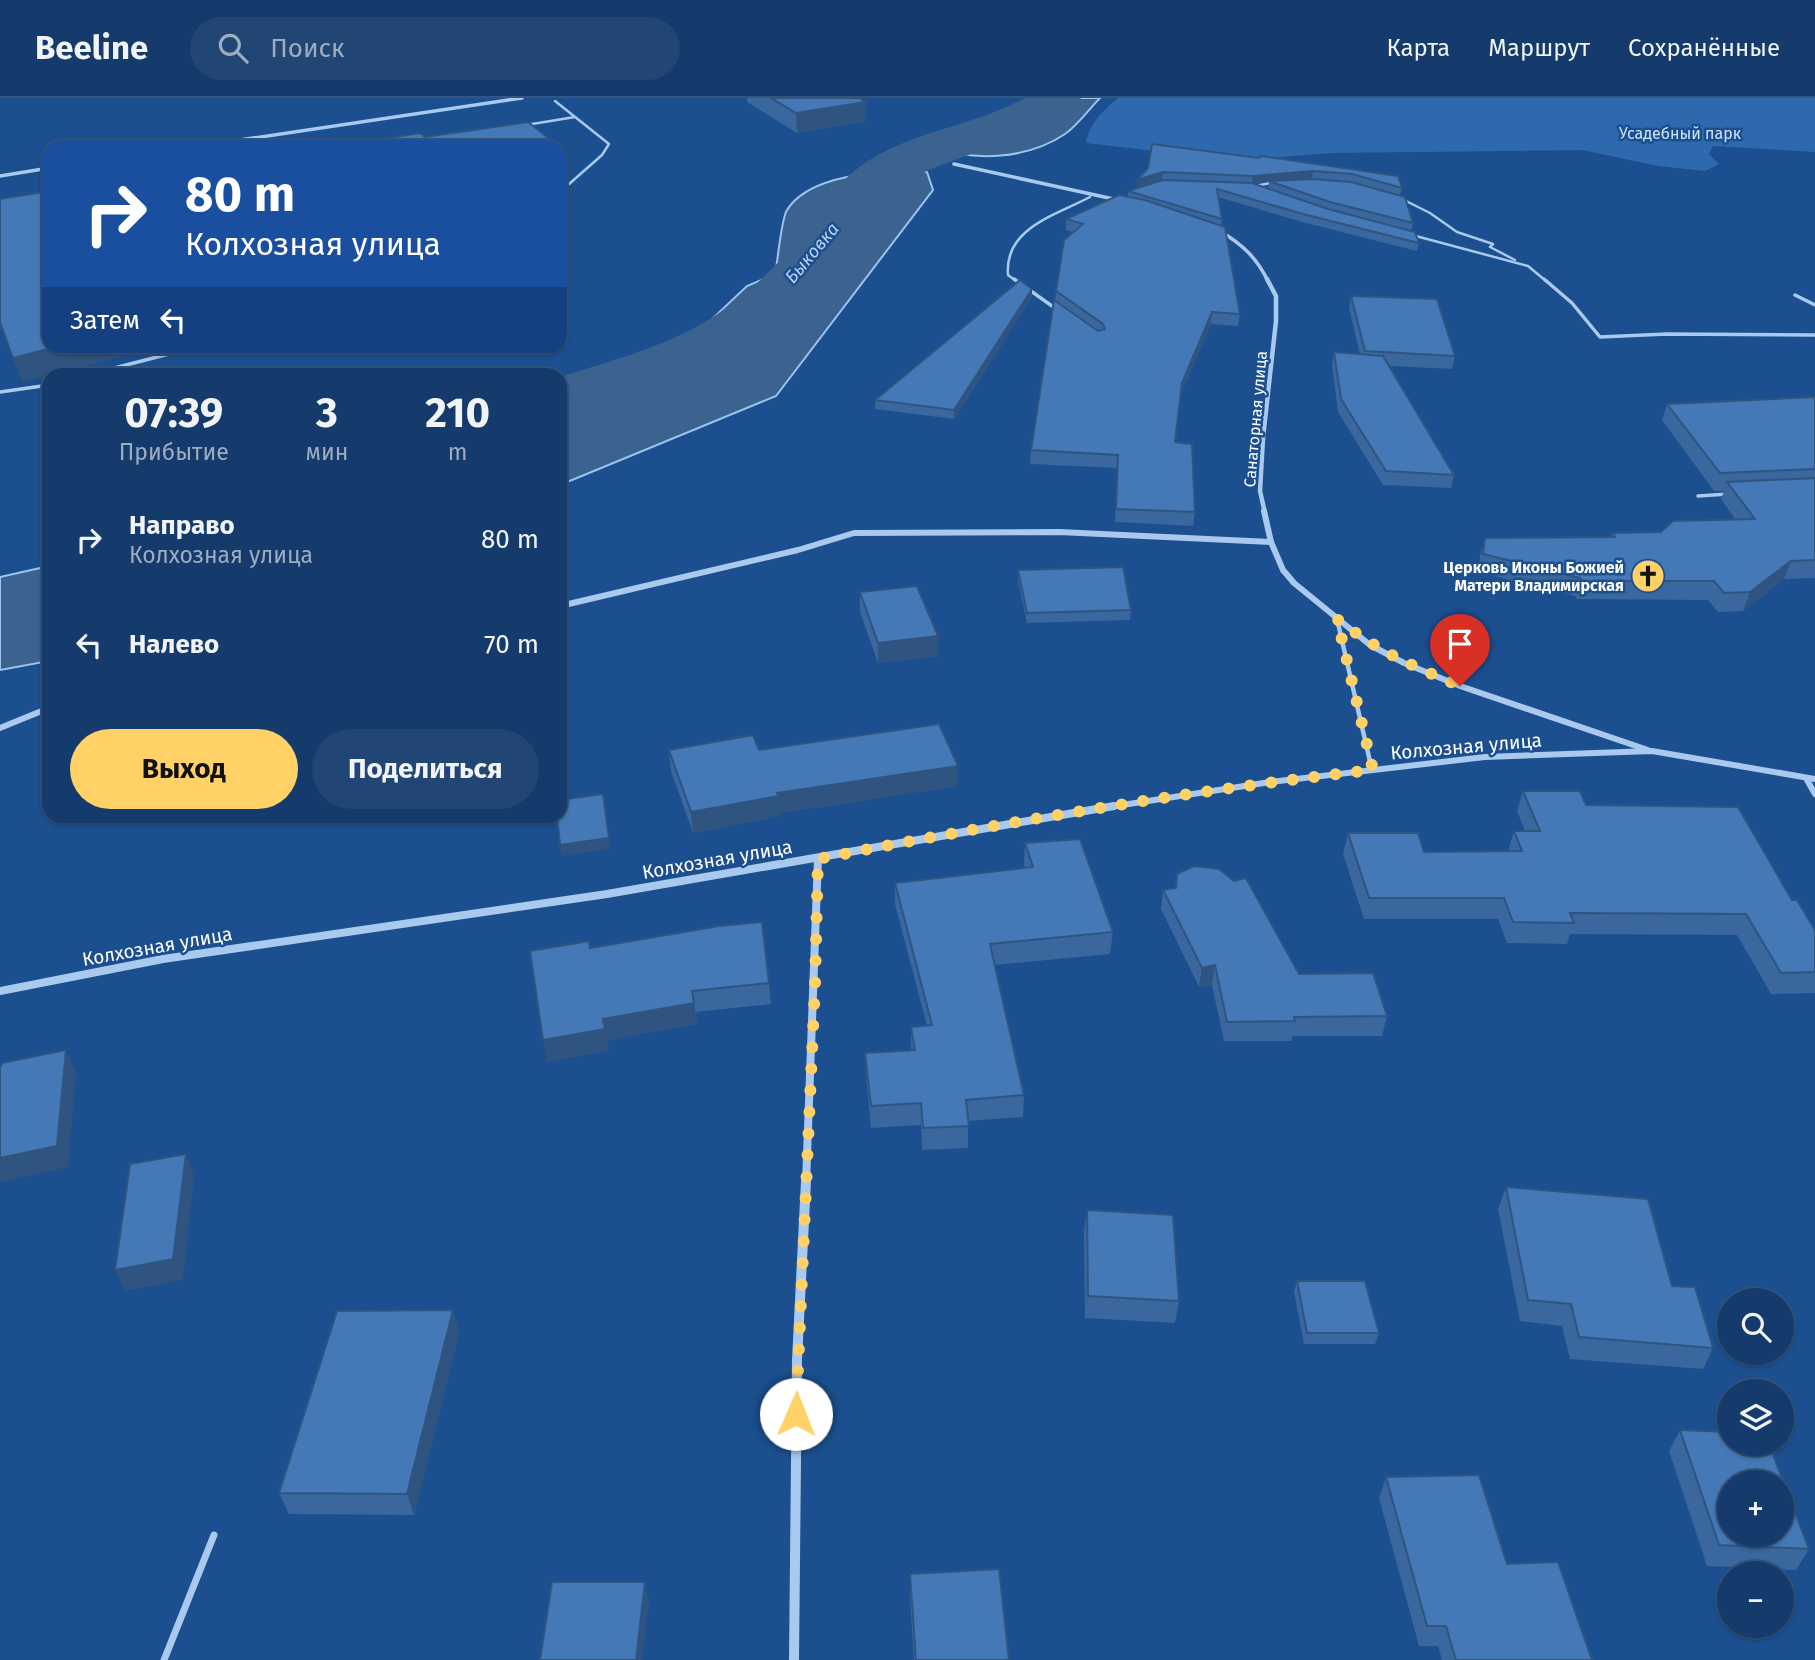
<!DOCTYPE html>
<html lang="ru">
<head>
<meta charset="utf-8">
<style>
  :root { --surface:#143b6b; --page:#214673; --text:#f1f3f6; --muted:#9dadc1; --line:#33557e; --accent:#ffd166 }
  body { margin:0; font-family:"Fira Sans",sans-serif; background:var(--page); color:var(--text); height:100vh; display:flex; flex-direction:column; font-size:26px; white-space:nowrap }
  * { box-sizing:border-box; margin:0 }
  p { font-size:23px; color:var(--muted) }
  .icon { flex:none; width:38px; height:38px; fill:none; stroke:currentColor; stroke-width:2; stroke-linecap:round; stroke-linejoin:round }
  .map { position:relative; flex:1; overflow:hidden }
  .sheet { position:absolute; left:42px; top:270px; width:525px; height:455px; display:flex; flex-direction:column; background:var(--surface); border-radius:21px; box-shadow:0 2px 5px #0004,0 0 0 2px var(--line) }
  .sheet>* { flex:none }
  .hud { position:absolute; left:42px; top:42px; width:525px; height:214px; border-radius:21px; box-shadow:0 2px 5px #0004,0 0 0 2px var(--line); background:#1a4fa0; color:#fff; overflow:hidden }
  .controls { position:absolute; left:1717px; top:1190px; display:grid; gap:14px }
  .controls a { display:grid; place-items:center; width:77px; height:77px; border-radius:50%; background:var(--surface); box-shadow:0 2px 5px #0004,0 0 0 2px var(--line); font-size:35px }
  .pin { position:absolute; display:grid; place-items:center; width:60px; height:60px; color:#fff; margin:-72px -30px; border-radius:50% 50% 50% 0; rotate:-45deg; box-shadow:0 0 7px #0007 }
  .pin .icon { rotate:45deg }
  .me { position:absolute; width:77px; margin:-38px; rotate:1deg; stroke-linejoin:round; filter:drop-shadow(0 0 5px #0008) }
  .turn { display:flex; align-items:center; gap:24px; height:147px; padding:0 28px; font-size:32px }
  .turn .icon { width:91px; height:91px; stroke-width:2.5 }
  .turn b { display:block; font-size:49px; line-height:60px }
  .then { display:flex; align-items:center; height:66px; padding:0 28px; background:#0003; gap:14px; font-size:26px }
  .eta { display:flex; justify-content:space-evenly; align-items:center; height:119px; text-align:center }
  .eta b { font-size:42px; font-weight:700; line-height:49px }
  .primary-button { display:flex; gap:14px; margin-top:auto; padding:14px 28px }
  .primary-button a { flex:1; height:80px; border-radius:42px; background:var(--accent); color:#111; font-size:28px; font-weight:700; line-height:80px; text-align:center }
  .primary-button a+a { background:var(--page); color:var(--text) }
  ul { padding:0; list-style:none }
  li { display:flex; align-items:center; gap:21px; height:105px; padding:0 28px }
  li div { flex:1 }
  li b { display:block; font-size:26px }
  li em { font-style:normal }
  header { display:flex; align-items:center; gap:42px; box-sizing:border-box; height:98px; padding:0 35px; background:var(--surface); border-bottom:2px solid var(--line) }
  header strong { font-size:33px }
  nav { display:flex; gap:38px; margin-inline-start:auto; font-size:24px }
  .search { width:490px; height:63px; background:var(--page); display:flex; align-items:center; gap:18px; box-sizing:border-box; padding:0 24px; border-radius:38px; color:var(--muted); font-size:26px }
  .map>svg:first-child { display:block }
  .green { fill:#2e69ad }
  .water { fill:#3c6290; stroke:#9cc4f0; stroke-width:2 }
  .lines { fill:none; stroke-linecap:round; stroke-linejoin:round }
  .river { fill:#3c6290; fill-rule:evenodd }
  .service-far3 { stroke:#a9c9ee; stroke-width:2.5 }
  .service-far2 { stroke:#a9c9ee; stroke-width:3.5 }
  .service-far1 { stroke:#a9c9ee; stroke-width:4.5 }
  .service { stroke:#a9c9ee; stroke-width:7 }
  .minor-far4 { stroke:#a9c9ee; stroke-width:3.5 }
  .minor-far3 { stroke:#a9c9ee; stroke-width:4.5 }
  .minor-far2 { stroke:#a9c9ee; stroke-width:6 }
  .minor-far1 { stroke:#a9c9ee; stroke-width:8 }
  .minor { stroke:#a9c9ee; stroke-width:10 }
  .wall { fill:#3a679d }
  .shaded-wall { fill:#305480 }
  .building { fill:#4478b7; stroke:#305480; stroke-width:2; fill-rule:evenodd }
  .route { stroke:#ffd166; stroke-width:12; stroke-dasharray:0 21.6 }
  .labels { text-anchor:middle; stroke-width:5; stroke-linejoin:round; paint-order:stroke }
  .far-park-label { font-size:16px; fill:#cfe3fa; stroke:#1b4f8f }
  .far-street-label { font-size:16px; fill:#fff; stroke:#1b4f8f }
  .far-poi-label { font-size:16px; font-weight:bold; fill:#fff; stroke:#1b4f8f; text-anchor:end }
  .far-water-label { font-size:18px; font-style:italic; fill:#b5d3f5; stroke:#1b4f8f }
  .street-label { font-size:19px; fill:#fff; stroke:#1b4f8f }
</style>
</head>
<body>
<header>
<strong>Beeline</strong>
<div class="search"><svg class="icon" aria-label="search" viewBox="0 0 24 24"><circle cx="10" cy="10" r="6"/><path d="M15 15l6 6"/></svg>Поиск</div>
<nav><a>Карта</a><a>Маршрут</a><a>Сохранённые</a></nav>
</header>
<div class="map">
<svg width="1815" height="1562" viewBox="0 0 1815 1562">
  <rect width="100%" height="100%" fill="#1b4f8f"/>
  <path class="green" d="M 1118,0 L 1815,0 L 1815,54 L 1713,48 L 1709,56 L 1719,66 L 1705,73 L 1658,68 L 1582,52 L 1331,55 L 1258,61 L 1197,58 L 1086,45 C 1089,25 1103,13 1118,0 Z"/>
  <g class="water">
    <path d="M 1050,0 L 1100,0 C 1089,11 1078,27 1065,36 C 1028,61 975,64 933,49 L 932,42 Z"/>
    <path d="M 911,70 L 927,74 L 933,92 L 776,298 L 560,387 L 560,299 L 673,258 L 747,188 L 775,176 C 778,163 781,121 787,112 C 809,77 874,75 911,70 Z"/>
    <path d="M 49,468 L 49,563 L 0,572 L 0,479 Z"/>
  </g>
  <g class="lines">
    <path class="river" d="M 1025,0 L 1081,0 C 1053,40 947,56 902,86 C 874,105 846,157 823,185 C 806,205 787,225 766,241 C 716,280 622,306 560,321 L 560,279 C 658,249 714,235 786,156 C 810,130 830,91 858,70 C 906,33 972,29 1025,0 Z"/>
    <g class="service-far3">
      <path d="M 555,3 L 609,46 L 602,57 L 560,94"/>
      <path d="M 526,27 L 575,19"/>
      <path d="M 1255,88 L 1276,84"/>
      <path d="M 1400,100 L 1430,115 L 1457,134 L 1493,146 L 1490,149 L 1515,162"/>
      <path d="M 1412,137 L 1528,168 L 1546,183"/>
      <path d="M 1016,183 L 1008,177 C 1004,130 1056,117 1090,99"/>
    </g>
    <g class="service-far2">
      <path d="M 1014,181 L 1059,213"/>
      <path d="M 1544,181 L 1572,205 L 1600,239 L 1667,236 L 1815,237"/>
      <path d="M 1795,197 L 1815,207"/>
      <path d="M 91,276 L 200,248"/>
      <path d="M 0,294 L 49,287"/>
      <path d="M 1698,398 L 1728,396"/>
    </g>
    <path class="service-far1" d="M 1337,521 L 1372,672"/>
    <path class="service" d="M 164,1562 L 214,1437"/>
    <g class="minor-far4">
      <path d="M 193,49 L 522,0"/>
      <path d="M 954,66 L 1118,102"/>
      <path d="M 0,78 L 49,70"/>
      <path d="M 1220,133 C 1243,147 1256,159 1268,183"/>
    </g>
    <path class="minor-far3" d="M 1265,415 L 1260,393 L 1263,340 L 1276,223 L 1276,198 L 1267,181"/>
    <g class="minor-far2">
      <path d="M 1264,413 L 1271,444 L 1283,472 L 1294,485 L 1370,547 L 1404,565 L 1460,588 L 1648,652"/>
      <path d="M 560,508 L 798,452 L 854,435 L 1059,434 L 1271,444"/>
      <path d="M 0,630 L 49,610"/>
      <path d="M 1807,682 L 1815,696"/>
      <path d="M 1103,710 L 1270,684 L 1485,659 L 1652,653 L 1815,681"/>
    </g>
    <g class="minor-far1">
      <path d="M 0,893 L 163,861 L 607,796 L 1114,708"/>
      <path d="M 806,1085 L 818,760"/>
    </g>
    <path class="minor" d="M 794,1562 L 797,1262 L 806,1083"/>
  </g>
  <g class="wall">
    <path d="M 747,0 L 859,0 L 866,4 L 866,23 L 797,35 L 747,4 Z"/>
    <path d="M 1152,46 L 1398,78 L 1402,90 L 1400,97 L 1351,84 L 1413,125 L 1411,133 L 1419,145 L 1417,153 L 1302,124 L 1218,99 L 1222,121 L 1221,128 L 1240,216 L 1238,228 L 1211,226 L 1180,298 L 1175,344 L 1195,414 L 1193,428 L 1115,424 L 1117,370 L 1030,366 L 1031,352 L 1055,203 L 1056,193 L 1073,134 L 1066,132 L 1066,121 L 1128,98 L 1128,93 L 1163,82 L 1329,111 L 1268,90 L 1269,84 L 1252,85 L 1162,81 L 1137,89 L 1137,82 L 1148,70 Z"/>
    <path d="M 1351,198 L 1455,258 L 1452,271 L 1389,268 L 1454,377 L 1451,390 L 1383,387 L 1338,314 L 1332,267 L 1334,254 L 1360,256 L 1349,210 Z"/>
    <path d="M 1032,199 L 954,321 L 875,311 L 875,302 Z"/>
    <path d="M 1815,299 L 1815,480 L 1784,481 L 1743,513 L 1718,514 L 1708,502 L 1577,501 L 1575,498 L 1478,474 L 1480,458 L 1485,440 L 1611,439 L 1612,435 L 1661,434 L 1735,421 L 1721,401 L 1724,393 L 1714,393 L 1662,322 L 1667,306 Z"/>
    <path d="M 1018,472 L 1131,512 L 1130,522 L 1027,525 L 1018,482 Z"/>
    <path d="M 860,494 L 938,558 L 878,565 L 860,514 Z"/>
    <path d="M 669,652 L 759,652 L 958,688 L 780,715 L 780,718 L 693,735 L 671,673 Z"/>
    <path d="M 1523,693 L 1586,707 L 1792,802 L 1815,832 L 1815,895 L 1771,896 L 1737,837 L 1570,836 L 1567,846 L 1507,845 L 1498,821 L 1364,821 L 1343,756 L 1348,735 L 1424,754 L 1508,753 L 1514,733 L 1525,733 L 1517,713 Z"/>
    <path d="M 1025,745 L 1113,834 L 1110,856 L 994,867 L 1024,997 L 1023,1019 L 968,1023 L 968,1050 L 922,1052 L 921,1027 L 871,1030 L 866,977 L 865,955 L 911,952 L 911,929 L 927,928 L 895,806 L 895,785 L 1025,770 L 1024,766 Z"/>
    <path d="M 1177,776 L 1299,876 L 1387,918 L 1382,938 L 1292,938 L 1292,943 L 1224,943 L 1212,887 L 1199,889 L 1161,811 L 1163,792 L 1175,790 Z"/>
    <path d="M 590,850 L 769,885 L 771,906 L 695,914 L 697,926 L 607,942 L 609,952 L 547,964 Z"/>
    <path d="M 1506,1089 L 1672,1188 L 1713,1250 L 1703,1271 L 1570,1261 L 1562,1228 L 1520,1223 L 1498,1111 Z"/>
    <path d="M 1087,1112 L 1179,1203 L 1175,1225 L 1085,1220 L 1084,1133 Z"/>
    <path d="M 1297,1183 L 1379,1235 L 1375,1246 L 1304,1246 L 1294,1194 Z"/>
    <path d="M 459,1234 L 414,1417 L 289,1416 L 279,1395 Z"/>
    <path d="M 1680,1332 L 1809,1451 L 1796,1472 L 1707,1468 L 1669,1353 Z"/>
    <path d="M 1386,1379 L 1507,1466 L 1592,1562 L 1442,1562 L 1438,1548 L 1419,1548 L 1379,1400 Z"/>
    <path d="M 910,1476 L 1009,1562 L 914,1562 L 910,1502 Z"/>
  </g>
  <g class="shaded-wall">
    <path d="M 866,4 L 866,23 L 797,35 L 796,15 Z"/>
    <path d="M 1313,73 L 1312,80 L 1252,85 L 1253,78 Z"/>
    <path d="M 1163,74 L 1162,81 L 1137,89 L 1137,82 Z"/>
    <path d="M 1032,191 L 1032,199 L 954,321 L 954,312 Z"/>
    <path d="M 1212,214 L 1211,226 L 1180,298 L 1182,285 Z"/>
    <path d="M 60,248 L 163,248 L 53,276 L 49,276 L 49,277 L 22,284 L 13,260 Z"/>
    <path d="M 1791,463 L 1784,481 L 1743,513 L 1750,494 Z"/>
    <path d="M 938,538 L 938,558 L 878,565 L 878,545 Z"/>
    <path d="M 958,668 L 958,688 L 780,715 L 780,718 L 693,735 L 691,714 L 777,695 Z"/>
    <path d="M 603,696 L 610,751 L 561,758 L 560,747 Z"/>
    <path d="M 1215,867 L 1212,887 L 1199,889 L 1202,870 Z"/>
    <path d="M 694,905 L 697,926 L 607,942 L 609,952 L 547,964 L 543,942 L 603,921 Z"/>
    <path d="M 66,952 L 76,974 L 68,1069 L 0,1084 L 0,1060 Z"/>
    <path d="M 186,1056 L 194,1078 L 183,1182 L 125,1193 L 115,1172 Z"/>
    <path d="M 453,1212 L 459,1234 L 414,1417 L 407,1396 Z"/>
    <path d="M 645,1484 L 649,1504 L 642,1562 L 636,1562 Z"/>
  </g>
  <g class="building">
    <path d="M 771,0 L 859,0 L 866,4 L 796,15 Z"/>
    <path d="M 528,24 L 552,43 L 548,49 L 331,49 L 420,35 L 425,39 Z"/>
    <path d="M 1152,46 L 1259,60 L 1261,58 L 1398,78 L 1402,90 L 1352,76 L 1313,73 L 1253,78 L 1163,74 L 1137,82 L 1148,70 Z"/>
    <path d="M 1313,81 L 1351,84 L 1405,99 L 1413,125 L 1330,104 L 1269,83 Z"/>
    <path d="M 1163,82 L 1252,85 L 1328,111 L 1415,134 L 1419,145 L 1303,116 L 1217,91 L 1222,121 L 1128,93 Z"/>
    <path d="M 49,93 L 49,248 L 60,248 L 13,260 L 0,224 L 0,101 Z"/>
    <path d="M 1119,97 L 1145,102 L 1225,129 L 1240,216 L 1212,214 L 1182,285 L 1175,344 L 1192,346 L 1195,414 L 1116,411 L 1118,357 L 1031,352 L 1054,202 L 1098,233 L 1105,231 L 1103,226 L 1056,193 L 1064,142 L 1083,126 L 1066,121 Z"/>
    <path d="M 1020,182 L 1032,191 L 954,312 L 875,302 Z"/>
    <path d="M 1351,198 L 1437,201 L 1455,258 L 1365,253 Z"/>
    <path d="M 1334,254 L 1383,258 L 1454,377 L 1386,373 L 1341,301 Z"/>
    <path d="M 1815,299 L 1815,371 L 1720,375 L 1667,306 Z"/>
    <path d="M 1815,380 L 1815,462 L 1791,463 L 1750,494 L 1724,495 L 1714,483 L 1582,483 L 1580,480 L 1483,456 L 1485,440 L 1615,439 L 1612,435 L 1661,434 L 1673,423 L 1755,421 L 1727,384 Z"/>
    <path d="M 1123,469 L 1131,512 L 1027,515 L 1018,472 Z"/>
    <path d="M 917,488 L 938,538 L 878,545 L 860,494 Z"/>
    <path d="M 939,626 L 958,668 L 777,695 L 779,698 L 691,714 L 669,652 L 753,637 L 759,652 Z"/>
    <path d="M 1523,693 L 1580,693 L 1586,707 L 1738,709 L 1792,802 L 1797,802 L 1815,832 L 1815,874 L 1781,875 L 1746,816 L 1570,815 L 1574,825 L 1513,824 L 1504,800 L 1369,800 L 1348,735 L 1418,735 L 1424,754 L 1522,753 L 1514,733 L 1540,733 Z"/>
    <path d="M 603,696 L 609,740 L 560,747 L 557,718 L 560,718 L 560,702 Z"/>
    <path d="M 1080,741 L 1113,834 L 990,846 L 1024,997 L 966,1002 L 969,1028 L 923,1030 L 921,1005 L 871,1008 L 865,955 L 915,952 L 911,929 L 932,927 L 895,785 L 1033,769 L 1025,745 Z"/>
    <path d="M 1194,768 L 1219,771 L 1234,783 L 1246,780 L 1299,876 L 1373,875 L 1387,918 L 1294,919 L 1295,923 L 1227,924 L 1215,867 L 1202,870 L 1163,792 L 1176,790 L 1177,776 Z"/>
    <path d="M 762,824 L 769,885 L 692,893 L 694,905 L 603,921 L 605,931 L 543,942 L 530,853 L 589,843 L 590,850 L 719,828 Z"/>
    <path d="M 66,952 L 57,1048 L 0,1060 L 0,968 L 1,968 L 2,965 Z"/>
    <path d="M 186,1056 L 173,1161 L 115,1172 L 130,1066 Z"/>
    <path d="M 1506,1089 L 1648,1101 L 1672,1188 L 1695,1189 L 1713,1250 L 1579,1239 L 1571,1206 L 1528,1202 Z"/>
    <path d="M 1087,1112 L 1173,1117 L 1179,1203 L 1088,1198 Z"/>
    <path d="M 1297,1183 L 1365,1183 L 1379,1235 L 1307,1235 Z"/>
    <path d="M 453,1212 L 407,1396 L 279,1395 L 337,1213 Z"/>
    <path d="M 1680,1332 L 1729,1334 L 1729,1346 L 1769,1346 L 1809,1451 L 1719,1447 ZM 1729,1384 L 1782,1384 L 1782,1437 L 1729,1437 Z"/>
    <path d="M 1479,1377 L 1507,1466 L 1558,1464 L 1592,1562 L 1456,1562 L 1446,1528 L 1427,1528 L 1386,1379 Z"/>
    <path d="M 999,1471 L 1009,1562 L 916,1562 L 910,1476 Z"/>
    <path d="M 552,1484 L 645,1484 L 636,1562 L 540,1562 Z"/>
  </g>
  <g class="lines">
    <path class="route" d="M 796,1316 L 815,888 L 818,761 C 1002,725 1186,693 1373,672 L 1337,521 C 1378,553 1412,568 1460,588"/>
  </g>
  <defs>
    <symbol id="church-disc" viewBox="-11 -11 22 22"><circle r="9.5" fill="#ffd166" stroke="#1b4f8f"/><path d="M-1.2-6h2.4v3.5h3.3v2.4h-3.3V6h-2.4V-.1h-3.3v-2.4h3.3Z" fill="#111"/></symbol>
  </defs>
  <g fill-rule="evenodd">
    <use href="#church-disc" x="1629" y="459" width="38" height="38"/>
  </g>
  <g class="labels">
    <g class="far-park-label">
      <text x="1680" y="41">Усадебный парк</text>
    </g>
    <g class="far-street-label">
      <text transform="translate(1255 321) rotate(-85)" y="6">Санаторная улица</text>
    </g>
    <g class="far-poi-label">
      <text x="1624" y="475">Церковь Иконы Божией<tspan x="1624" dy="18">Матери Владимирская</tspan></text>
    </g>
    <g class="far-water-label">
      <text transform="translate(812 155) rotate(-50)" y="6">Быковка</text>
    </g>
    <g class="street-label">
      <text transform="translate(1466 648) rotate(-5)" y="7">Колхозная улица</text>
      <text transform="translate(717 761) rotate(-10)" y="7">Колхозная улица</text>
      <text transform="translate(157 848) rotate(-10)" y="7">Колхозная улица</text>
    </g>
  </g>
</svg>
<div class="controls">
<a><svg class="icon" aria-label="search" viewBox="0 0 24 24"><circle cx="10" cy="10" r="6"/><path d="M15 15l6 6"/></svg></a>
<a><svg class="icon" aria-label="layers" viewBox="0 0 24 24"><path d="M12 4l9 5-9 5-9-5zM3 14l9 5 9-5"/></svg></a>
<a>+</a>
<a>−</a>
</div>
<div class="pin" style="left:1460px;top:588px;background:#d93025"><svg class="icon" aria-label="arrive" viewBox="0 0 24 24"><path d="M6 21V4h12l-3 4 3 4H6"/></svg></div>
<svg class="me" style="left:796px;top:1316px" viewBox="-20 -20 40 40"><circle r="19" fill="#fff"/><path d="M0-13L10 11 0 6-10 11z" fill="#ffd166"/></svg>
<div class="hud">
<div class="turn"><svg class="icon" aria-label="right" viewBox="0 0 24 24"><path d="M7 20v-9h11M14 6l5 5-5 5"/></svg><div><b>80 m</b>Колхозная улица</div></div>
<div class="then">Затем<svg class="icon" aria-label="left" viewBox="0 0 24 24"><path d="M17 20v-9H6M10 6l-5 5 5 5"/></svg></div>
</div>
<section class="sheet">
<div class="eta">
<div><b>07:39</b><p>Прибытие</p></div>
<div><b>3</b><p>мин</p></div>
<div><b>210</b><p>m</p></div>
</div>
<ul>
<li><svg class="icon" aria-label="right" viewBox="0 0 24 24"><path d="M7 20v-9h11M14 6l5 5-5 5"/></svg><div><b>Направо</b><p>Колхозная улица</p></div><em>80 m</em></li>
<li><svg class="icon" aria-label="left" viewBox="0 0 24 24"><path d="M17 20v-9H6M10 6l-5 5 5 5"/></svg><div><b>Налево</b></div><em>70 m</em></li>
</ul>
<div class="primary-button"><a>Выход</a><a>Поделиться</a></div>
</section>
</div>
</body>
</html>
